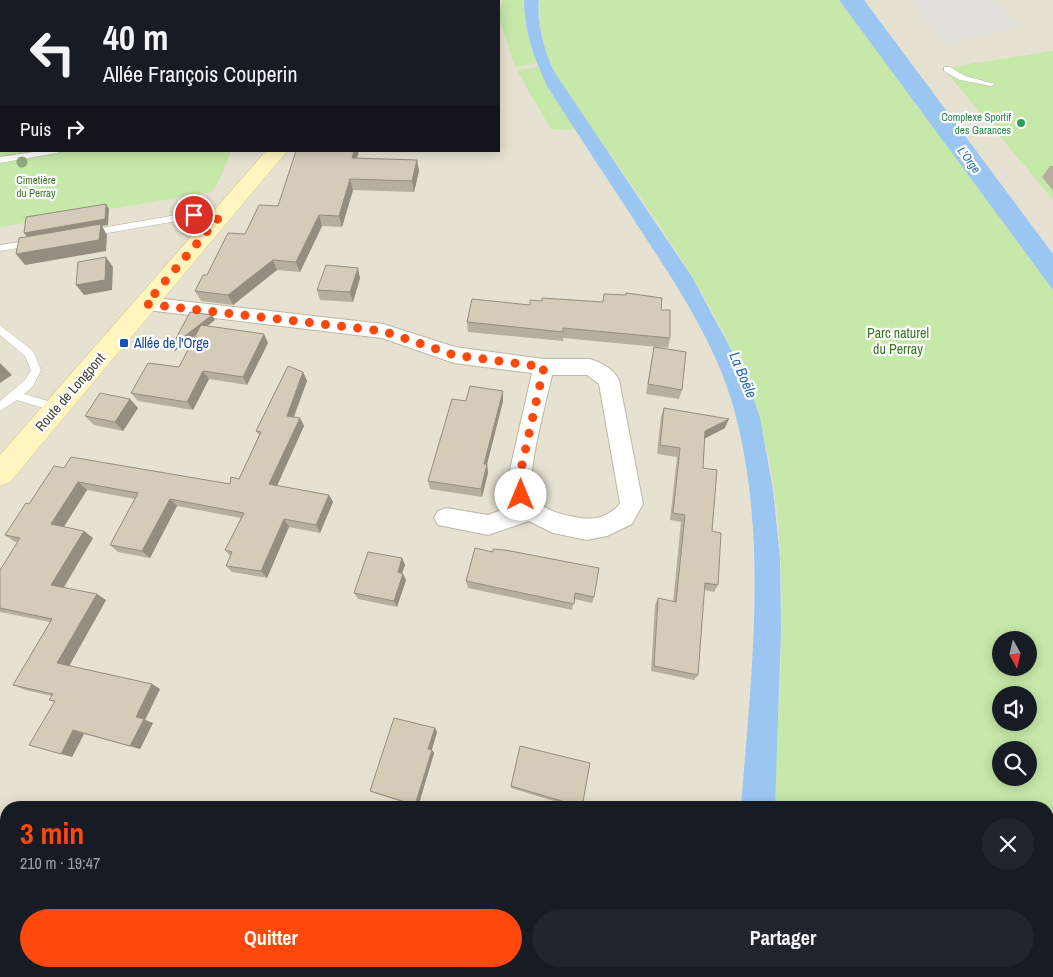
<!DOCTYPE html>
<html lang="fr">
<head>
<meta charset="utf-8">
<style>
  :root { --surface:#171b24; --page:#20242c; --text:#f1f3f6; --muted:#9ea1a6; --accent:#ff480c }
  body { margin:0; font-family:"Archivo Narrow",sans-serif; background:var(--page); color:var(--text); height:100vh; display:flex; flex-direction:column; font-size:19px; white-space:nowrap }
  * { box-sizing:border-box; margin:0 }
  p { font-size:16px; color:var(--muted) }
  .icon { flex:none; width:28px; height:28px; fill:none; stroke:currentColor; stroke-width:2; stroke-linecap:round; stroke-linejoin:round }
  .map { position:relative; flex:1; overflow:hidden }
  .side { position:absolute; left:0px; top:801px; width:1054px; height:176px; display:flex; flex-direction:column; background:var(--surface); border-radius:20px 20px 0 0; box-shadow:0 2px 12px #0003 }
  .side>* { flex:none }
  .banner { position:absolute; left:0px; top:0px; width:500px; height:152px; box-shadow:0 2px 12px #0003; background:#171b24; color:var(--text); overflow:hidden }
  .needle { width:32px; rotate:172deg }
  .buttons { position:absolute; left:992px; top:631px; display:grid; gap:10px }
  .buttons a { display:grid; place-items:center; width:45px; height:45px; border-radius:50%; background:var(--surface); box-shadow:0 2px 12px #0003; font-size:25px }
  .pin { position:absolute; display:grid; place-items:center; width:42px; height:42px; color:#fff; margin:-21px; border:2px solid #fff; border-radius:50%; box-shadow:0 1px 5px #0007 }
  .me { position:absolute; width:55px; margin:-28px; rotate:0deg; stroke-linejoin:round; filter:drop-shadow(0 0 4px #0008) }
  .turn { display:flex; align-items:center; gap:18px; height:105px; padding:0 20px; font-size:22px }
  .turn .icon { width:65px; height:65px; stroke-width:2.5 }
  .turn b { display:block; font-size:35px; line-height:42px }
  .then { display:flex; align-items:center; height:48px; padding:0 20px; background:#0003; gap:10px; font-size:19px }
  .round { display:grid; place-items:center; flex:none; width:52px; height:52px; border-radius:26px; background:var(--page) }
  .summary { display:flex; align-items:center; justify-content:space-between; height:85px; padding:0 20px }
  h1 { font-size:30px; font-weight:700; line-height:38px; color:var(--accent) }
  .primary-button { display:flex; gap:10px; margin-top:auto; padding:10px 20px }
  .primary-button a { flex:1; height:58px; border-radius:30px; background:var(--accent); color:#fff; font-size:20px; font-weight:700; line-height:58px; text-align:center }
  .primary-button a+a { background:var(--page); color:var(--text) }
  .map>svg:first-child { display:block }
  .residential { fill:#e6e1d0; fill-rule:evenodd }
  .green { fill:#c6e8a9; fill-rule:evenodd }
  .parking { fill:#e2e0db }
  .water { fill:#9cc6f2 }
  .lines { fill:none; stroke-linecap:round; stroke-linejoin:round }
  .lane-casing { stroke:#bdb7a5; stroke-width:1 }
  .street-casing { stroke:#bdb7a5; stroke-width:2 }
  .secondary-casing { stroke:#d4c890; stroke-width:1 }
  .lane { fill:#fff; fill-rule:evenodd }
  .street { fill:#fff; fill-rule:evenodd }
  .secondary { fill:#fff6bf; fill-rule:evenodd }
  .tree { fill:#8eac7a }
  .wall { fill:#b6af9e }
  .shaded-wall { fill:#948e81 }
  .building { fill:#d4cbb8; stroke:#948e81 }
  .route { stroke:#ff480c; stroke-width:9; stroke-dasharray:0 16.2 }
  .leisure-dot { fill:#2e9e5b; stroke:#fff; stroke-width:2 }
  .transit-dot { fill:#1a4fb4; stroke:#fff; stroke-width:2 }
  .labels { text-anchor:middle; stroke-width:4.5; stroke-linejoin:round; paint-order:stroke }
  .far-leisure-label { font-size:11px; fill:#27864d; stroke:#fff; text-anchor:end }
  .far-park-label { font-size:11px; fill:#3c7625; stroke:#fff }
  .far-water-label { font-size:12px; font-style:italic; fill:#2a6bb2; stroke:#fff }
  .park-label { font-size:14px; fill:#3c7625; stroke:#fff }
  .transit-label { font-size:14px; fill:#164399; stroke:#fff; text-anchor:start }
  .street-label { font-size:14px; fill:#443f33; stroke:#fff }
  .water-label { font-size:15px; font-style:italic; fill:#2a6bb2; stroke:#fff }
</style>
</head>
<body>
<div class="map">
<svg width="1053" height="977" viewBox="0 0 1053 977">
  <rect width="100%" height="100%" fill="#f2efe2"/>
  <path class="residential" d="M 0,0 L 1053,0 L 1053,977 L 0,977 ZM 1,1 L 499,1 L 499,151 L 1,151 ZM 1001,640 L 1029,640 L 1029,668 L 1001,668 ZM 1001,695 L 1029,695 L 1029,722 L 1001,722 ZM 1001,750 L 1029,750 L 1029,778 L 1001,778 ZM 6,808 L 1048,808 L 1048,971 L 6,971 Z"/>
  <g class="green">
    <path d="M 502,0 L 524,0 C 524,23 529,42 537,63 L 515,67 L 499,18 Z"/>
    <path d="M 540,0 L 839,0 L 1053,290 L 1053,977 L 766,977 L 767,971 L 1048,971 L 1048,808 L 774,807 C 779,676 795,538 757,410 C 748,380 733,352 719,324 C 674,240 616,163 562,86 C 548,61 536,28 540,0 ZM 1001,640 L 1029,640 L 1029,668 L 1001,668 ZM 1001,695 L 1029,695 L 1029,722 L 1001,722 ZM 1001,750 L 1029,750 L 1029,778 L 1001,778 Z"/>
    <path d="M 1053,51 L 1053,200 L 943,68 Z"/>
    <path d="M 0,62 L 1,151 L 231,151 L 221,176 L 212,192 L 0,227 Z"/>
    <path d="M 538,67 L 547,86 L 575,130 L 551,129 L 517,71 Z"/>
  </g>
  <path class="parking" d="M 910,0 L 994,0 L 1022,27 L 943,44 Z"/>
  <g class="water">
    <path d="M 524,0 L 539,0 C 536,23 545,53 555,73 L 692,277 L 745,375 L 760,418 L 773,489 L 780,558 L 781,631 L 775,807 L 741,807 C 751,676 769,538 734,409 C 716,343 675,283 638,226 C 608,180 577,133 547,86 C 534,58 524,31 524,0 Z"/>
    <path d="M 839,0 L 864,0 L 1053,254 L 1053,290 Z"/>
  </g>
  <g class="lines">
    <defs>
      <g id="lane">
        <rect x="167" y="0" width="6" height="1"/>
        <path d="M 944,67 L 950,67 L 965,76 L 995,84 L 991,86 L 960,80 L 944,71 Z"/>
        <path d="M 40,151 L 61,151 L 57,153 L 0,163 L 0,157 Z"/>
        <path d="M 194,212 L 221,212 L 225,215 L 221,218 L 194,218 L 90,236 L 86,233 L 90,230 Z"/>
        <path d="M 33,240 L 37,243 L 36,245 L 0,251 L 0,245 Z"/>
        <path d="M 0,325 L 33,351 L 41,370 L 33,386 L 24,394 L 61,405 L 62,408 L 61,411 L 57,412 L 17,400 L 0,411 L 0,401 L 25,380 L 31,370 L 25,356 L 0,335 Z"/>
      </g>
      <g id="street">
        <path d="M 146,297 L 383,324 L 455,347 L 544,359 L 590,359 C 602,363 613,368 619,380 L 643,504 L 632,524 L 607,536 L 587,540 L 553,533 L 529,521 L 488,535 L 438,525 L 434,518 L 438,511 L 446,508 L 488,515 L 515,505 L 510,495 L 509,474 L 532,373 L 454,363 L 382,338 L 139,309 L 137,304 L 139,299 ZM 552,375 L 587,375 L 599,384 L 620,503 C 612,515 595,521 580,518 C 566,515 548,513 538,501 C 536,499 533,495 532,492 C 527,471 547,399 552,375 Z"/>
        <path d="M 560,971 L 592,971 L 591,977 L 559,977 Z"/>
      </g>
      <path id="secondary" d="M 266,151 L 287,151 L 10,482 L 0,486 L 0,455 Z"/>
    </defs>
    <use href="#lane" class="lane-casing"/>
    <use href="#street" class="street-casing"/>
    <use href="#secondary" class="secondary-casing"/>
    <use href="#lane" class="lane"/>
    <use href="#street" class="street"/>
    <use href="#secondary" class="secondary"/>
  </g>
  <circle class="tree" cx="22" cy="162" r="5.5"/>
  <g class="wall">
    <path d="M 23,0 L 108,0 L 93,1 L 22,1 Z"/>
    <path d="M 357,159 L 417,160 L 419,171 L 414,192 L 353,190 L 342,227 L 322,226 L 300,272 L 277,270 L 233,305 L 201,301 L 195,291 L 207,275 L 245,234 L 278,206 Z"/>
    <path d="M 1050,166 L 1053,166 L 1053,191 L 1042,177 Z"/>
    <path d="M 360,278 L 353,302 L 320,300 L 317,290 Z"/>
    <path d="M 604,294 L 661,310 L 670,338 L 668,348 L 563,338 L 563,341 L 468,332 L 467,322 L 530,305 L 603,302 Z"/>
    <path d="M 215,320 L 207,326 L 268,343 L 247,385 L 209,379 L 193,410 L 138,401 L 131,393 L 179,367 L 196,334 L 175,351 L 172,346 Z"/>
    <path d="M 654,347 L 682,390 L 679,399 L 646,394 L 652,357 Z"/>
    <path d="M 303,372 L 307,381 L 294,417 L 300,418 L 304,426 L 277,486 L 329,495 L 333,502 L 320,533 L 289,527 L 267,578 L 232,572 L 226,566 L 230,556 L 225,550 L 241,518 L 177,506 L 150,558 L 118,552 L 110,545 L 135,499 L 87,490 L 64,527 L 93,538 L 64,588 L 106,600 L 69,666 L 152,684 L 160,689 L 145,720 L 153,723 L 140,749 L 84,734 L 72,757 L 54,702 L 49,700 L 52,696 L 25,690 L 13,685 L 50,622 L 0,612 L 0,570 L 18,542 L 15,542 L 5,535 L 29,504 L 64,468 L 230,484 L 239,479 L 259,435 L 256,431 Z"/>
    <path d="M 130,399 L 138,408 L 123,431 L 94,425 L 85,416 Z"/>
    <path d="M 466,401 L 503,401 L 487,464 L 488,473 L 482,497 L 430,489 L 428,481 Z"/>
    <path d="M 664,408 L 725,428 L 705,438 L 703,468 L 712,531 L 718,585 L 714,592 L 704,590 L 698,675 L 694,680 L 651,671 L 655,605 L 658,598 L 673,602 L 681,522 L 670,520 L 677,457 L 657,454 L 661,417 Z"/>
    <path d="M 475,548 L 594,597 L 592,603 L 574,599 L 572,610 L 468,588 L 466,581 Z"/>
    <path d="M 402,558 L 405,565 L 402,573 L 406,580 L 397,607 L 358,599 L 354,593 Z"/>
    <path d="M 435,728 L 437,732 L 432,750 L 434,753 L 418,807 L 374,793 L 370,791 Z"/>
    <path d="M 511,786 L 582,807 L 582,808 L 577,808 L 511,788 Z"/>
    <path d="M 683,803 L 699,808 L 679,808 L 679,805 Z"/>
    <rect x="621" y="971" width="71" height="6"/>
  </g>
  <g class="shaded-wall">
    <path d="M 468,0 L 477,0 L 476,1 L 467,1 Z"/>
    <path d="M 354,151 L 359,151 L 354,169 L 352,158 Z"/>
    <path d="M 417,160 L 419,171 L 414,192 L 412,181 Z"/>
    <path d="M 350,179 L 353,190 L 342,227 L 339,216 Z"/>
    <path d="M 106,204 L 109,209 L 108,225 L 102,226 L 107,235 L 106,251 L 25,265 L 16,254 L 28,238 L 24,233 Z"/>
    <path d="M 319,215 L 322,226 L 300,272 L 296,262 Z"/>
    <path d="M 106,257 L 113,267 L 112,290 L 84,295 L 76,285 Z"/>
    <path d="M 273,260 L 277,270 L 233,305 L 228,295 Z"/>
    <path d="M 358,268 L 360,278 L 353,302 L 350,292 Z"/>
    <path d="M 212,315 L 215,320 L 175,351 L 172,346 Z"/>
    <path d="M 264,334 L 268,343 L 247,385 L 243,377 Z"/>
    <path d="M 0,363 L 12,375 L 0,383 Z"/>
    <path d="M 203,371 L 209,379 L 193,410 L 187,402 Z"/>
    <path d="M 303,372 L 307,381 L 291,424 L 287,416 Z"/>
    <path d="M 503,391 L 503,401 L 485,472 L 484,464 Z"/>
    <path d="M 130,399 L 138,408 L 123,431 L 115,422 Z"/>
    <path d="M 300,418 L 304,426 L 274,492 L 269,484 Z"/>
    <path d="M 729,419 L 725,428 L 702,440 L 705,431 Z"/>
    <path d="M 487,464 L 488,473 L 482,497 L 481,489 Z"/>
    <path d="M 78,482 L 87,490 L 61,531 L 51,524 Z"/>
    <path d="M 329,495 L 333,502 L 320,533 L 316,525 Z"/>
    <path d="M 170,499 L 177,506 L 150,558 L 142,551 Z"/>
    <path d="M 284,519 L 289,527 L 267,578 L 261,571 Z"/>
    <path d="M 84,531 L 93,538 L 61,591 L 51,585 Z"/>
    <path d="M 402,558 L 405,565 L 400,579 L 398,572 Z"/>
    <path d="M 403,574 L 406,580 L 397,607 L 394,601 Z"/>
    <path d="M 97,594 L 106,600 L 68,668 L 57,663 Z"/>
    <path d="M 152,684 L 160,689 L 145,720 L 153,723 L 140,749 L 130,746 L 136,717 Z"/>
    <path d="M 435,728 L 437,732 L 431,752 L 428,749 Z"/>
    <path d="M 73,730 L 84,734 L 72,757 L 61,754 Z"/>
    <path d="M 432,750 L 434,753 L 418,807 L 415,805 Z"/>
    <path d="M 0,827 L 6,828 L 6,831 L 0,829 Z"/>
    <path d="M 486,971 L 496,971 L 506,974 L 506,977 Z"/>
  </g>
  <g class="building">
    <path d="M 23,0 L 89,0 L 88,1 L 22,1 Z"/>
    <path d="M 424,0 L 468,0 L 467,1 L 423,1 Z"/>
    <path d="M 296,151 L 354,151 L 352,158 L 417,160 L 412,181 L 350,179 L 339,216 L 319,215 L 296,262 L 273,260 L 228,295 L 195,291 L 203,275 L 207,275 L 228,233 L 245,234 L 259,205 L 278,206 Z"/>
    <path d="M 106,204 L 105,219 L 24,233 L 26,217 Z"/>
    <path d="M 101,224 L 99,240 L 16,254 L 19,238 Z"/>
    <path d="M 106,257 L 105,280 L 76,285 L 78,262 Z"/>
    <path d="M 326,265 L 358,268 L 350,292 L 317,290 Z"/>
    <path d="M 626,293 L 662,298 L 661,310 L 670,310 L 670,338 L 563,328 L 563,332 L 467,322 L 472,299 L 530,305 L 530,300 L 542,301 L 542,298 L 603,302 L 604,294 L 626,295 Z"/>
    <path d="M 190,312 L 212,315 L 172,346 Z"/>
    <path d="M 201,325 L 264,334 L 243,377 L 203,371 L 187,402 L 131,393 L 148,363 L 179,367 Z"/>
    <path d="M 654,347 L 686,352 L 682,390 L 648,384 Z"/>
    <path d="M 288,366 L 303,372 L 287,416 L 300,418 L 269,484 L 329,495 L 316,525 L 284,519 L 261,571 L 226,566 L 232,552 L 225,550 L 244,513 L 170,499 L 142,551 L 110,545 L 138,493 L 78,482 L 51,524 L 84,531 L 51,585 L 97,594 L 57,663 L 152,684 L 136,717 L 144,719 L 130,746 L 73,730 L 61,754 L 29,745 L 55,701 L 49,700 L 53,694 L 13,685 L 52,619 L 0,608 L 0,570 L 20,538 L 5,535 L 26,503 L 29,504 L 54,466 L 64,468 L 71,457 L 230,484 L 231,477 L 239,479 L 261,432 L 256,431 Z"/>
    <path d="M 470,386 L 503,391 L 484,464 L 487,464 L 481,489 L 428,481 L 452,399 L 466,401 Z"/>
    <path d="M 100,393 L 130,399 L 115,422 L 85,416 Z"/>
    <path d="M 664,408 L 729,419 L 705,431 L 703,468 L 717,470 L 712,531 L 721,533 L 718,585 L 705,583 L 698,675 L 654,666 L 658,598 L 676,602 L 685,515 L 673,513 L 680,448 L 660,445 Z"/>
    <path d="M 475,548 L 493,552 L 493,549 L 505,550 L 599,568 L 594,597 L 575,593 L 574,604 L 466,581 Z"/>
    <path d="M 368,552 L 402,558 L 398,572 L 403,574 L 394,601 L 354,593 Z"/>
    <path d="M 394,718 L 435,728 L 428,749 L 432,750 L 415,805 L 370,791 Z"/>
    <path d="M 520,746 L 590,763 L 582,807 L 511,786 Z"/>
    <path d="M 683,803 L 699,808 L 682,808 Z"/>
    <path d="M 0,829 L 6,831 L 6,902 L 0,900 Z"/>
    <path d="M 454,971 L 486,971 L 505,977 L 452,977 Z"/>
    <path d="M 624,971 L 634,972 L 634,971 L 692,971 L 692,977 L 623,977 Z"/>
  </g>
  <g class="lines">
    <path class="route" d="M 194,215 L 221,215 L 146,304 L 383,331 L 454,355 L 544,367 L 520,474 L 521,495"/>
  </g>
  <circle class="leisure-dot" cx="1021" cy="123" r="5"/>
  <rect class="transit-dot" x="119" y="338" width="10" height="10" rx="2.5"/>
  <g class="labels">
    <g class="far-leisure-label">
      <text x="1011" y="121">Complexe Sportif<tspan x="1011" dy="13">des Garances</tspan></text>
    </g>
    <g class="far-park-label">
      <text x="36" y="184">Cimetière<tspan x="36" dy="13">du Perray</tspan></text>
    </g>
    <g class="far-water-label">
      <text transform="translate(969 160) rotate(53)" y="4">L'Orge</text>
    </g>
    <g class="park-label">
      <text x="898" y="338">Parc naturel<tspan x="898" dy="16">du Perray</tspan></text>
    </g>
    <g class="transit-label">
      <text x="134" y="348">Allée de l'Orge</text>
    </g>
    <g class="street-label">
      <text transform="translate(70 392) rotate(-49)" y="5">Route de Longpont</text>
    </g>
    <g class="water-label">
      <text transform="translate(743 375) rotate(67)" y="5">La Boële</text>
    </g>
  </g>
</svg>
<div class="buttons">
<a><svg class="needle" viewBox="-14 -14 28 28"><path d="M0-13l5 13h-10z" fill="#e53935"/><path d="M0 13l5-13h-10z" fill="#9ea1a6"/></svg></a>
<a><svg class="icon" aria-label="sound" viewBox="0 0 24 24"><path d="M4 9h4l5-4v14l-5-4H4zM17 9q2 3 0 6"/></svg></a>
<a><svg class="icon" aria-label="search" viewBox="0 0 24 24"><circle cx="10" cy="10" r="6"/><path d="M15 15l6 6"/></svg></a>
</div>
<div class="pin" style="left:194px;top:215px;background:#d93025"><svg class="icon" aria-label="arrive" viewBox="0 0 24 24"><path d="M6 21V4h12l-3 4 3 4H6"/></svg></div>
<svg class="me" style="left:521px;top:495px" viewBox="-20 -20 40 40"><circle r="19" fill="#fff"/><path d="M0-13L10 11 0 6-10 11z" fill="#ff480c"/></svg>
<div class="banner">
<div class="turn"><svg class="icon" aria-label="left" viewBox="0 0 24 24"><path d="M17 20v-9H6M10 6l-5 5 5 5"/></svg><div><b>40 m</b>Allée François Couperin</div></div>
<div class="then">Puis<svg class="icon" aria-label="right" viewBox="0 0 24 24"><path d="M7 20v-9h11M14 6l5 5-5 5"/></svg></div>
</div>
<section class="side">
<div class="summary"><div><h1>3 min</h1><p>210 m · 19:47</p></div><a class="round"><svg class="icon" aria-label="close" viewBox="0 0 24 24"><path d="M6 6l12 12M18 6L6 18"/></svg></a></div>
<div class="primary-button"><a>Quitter</a><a>Partager</a></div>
</section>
</div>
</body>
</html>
